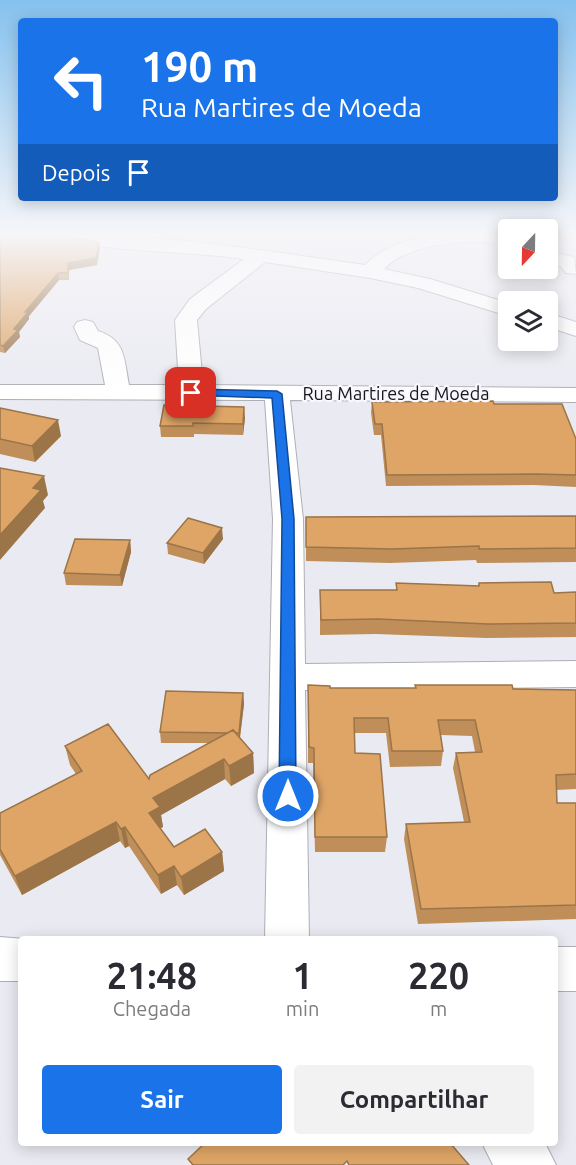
<!DOCTYPE html>
<html lang="pt">
<head>
<meta charset="utf-8">
<style>
  :root { --surface:#fff; --page:#f2f2f3; --text:#2b2b33; --muted:#7c7c81; --accent:#1a73e8 }
  body { margin:0; font-family:Ubuntu,sans-serif; background:var(--page); color:var(--text); height:100vh; display:flex; flex-direction:column; font-size:22px; white-space:nowrap }
  * { box-sizing:border-box; margin:0 }
  p { font-size:20px; color:var(--muted) }
  .icon { flex:none; width:33px; height:33px; fill:none; stroke:currentColor; stroke-width:2; stroke-linecap:round; stroke-linejoin:round }
  .map { position:relative; flex:1; overflow:hidden }
  .drawer { position:absolute; left:18px; top:936px; width:540px; height:210px; display:flex; flex-direction:column; background:var(--surface); border-radius:6px; box-shadow:0 3px 15px #0003 }
  .drawer>* { flex:none }
  .hud { position:absolute; left:18px; top:18px; width:540px; height:183px; border-radius:6px; box-shadow:0 3px 15px #0003; background:#1a73e8; color:#fff; overflow:hidden }
  .needle { width:39px; rotate:202deg }
  .tools { position:absolute; left:498px; top:219px; display:grid; gap:12px }
  .tools a { display:grid; place-items:center; width:60px; height:60px; border-radius:6px; background:var(--surface); box-shadow:0 3px 15px #0003; font-size:30px }
  .pin { position:absolute; display:grid; place-items:center; width:51px; height:51px; color:#fff; margin:-26px; border-radius:12px; box-shadow:0 3px 9px #0006 }
  .me { position:absolute; width:66px; margin:-33px; rotate:0deg; stroke-linejoin:round; filter:drop-shadow(0 0 4px #0008) }
  .turn { display:flex; align-items:center; gap:21px; height:126px; padding:0 24px; font-size:27px }
  .turn .icon { width:78px; height:78px; stroke-width:2.5 }
  .turn b { display:block; font-size:42px; line-height:51px }
  .then { display:flex; align-items:center; height:57px; padding:0 24px; background:#0003; gap:12px; font-size:22px }
  .eta { display:flex; justify-content:space-evenly; align-items:center; height:102px; text-align:center }
  .eta b { font-size:36px; font-weight:700; line-height:42px }
  .button { display:flex; gap:12px; margin-top:auto; padding:12px 24px }
  .button a { flex:1; height:69px; border-radius:6px; background:var(--accent); color:#fff; font-size:24px; font-weight:700; line-height:69px; text-align:center }
  .button a+a { background:var(--page); color:var(--text) }
  .map>svg:first-child { display:block }
  .lines { fill:none; stroke-linecap:round; stroke-linejoin:round }
  .minor-casing { stroke:#aeaeb6; stroke-width:2 }
  .minor { fill:#fff; fill-rule:evenodd }
  .wall { fill:#bf8e59 }
  .shaded-wall { fill:#9b7448 }
  .building { fill:#dea567; stroke:#9b7448; stroke-width:1.5 }
  .route { fill:#1a73e8; stroke:#114b97; stroke-width:1.5 }
  .labels { text-anchor:middle; stroke-width:4.5; stroke-linejoin:round; paint-order:stroke }
  .far-street-label { font-size:18px; fill:#17171a; stroke:#f8f7fe }
</style>
</head>
<body>
<div class="map">
<svg width="576" height="1165" viewBox="0 0 576 1165">
  <rect width="100%" height="100%" fill="#eaeaf2"/>
  <g class="lines">
    <defs>
      <g id="minor">
        <path d="M 49,233 C 155,233 260,250 365,265 C 395,234 463,227 503,234 L 508,236 L 508,248 C 499,246 491,242 481,242 C 451,241 406,246 384,269 L 430,279 L 508,303 L 508,316 L 418,288 L 370,278 L 265,262 L 206,309 L 197,320 L 203,385 L 576,388 L 576,402 L 290,400 L 303,519 L 305,664 L 576,661 L 576,687 L 305,690 L 309,939 L 265,939 L 273,519 L 265,400 L 0,399 L 0,385 L 105,385 L 98,348 L 80,340 L 74,327 L 77,322 L 85,320 L 93,322 L 98,331 C 126,340 124,359 129,385 L 179,385 L 175,320 L 190,299 L 244,259 C 180,250 114,253 51,237 Z"/>
        <path d="M 548,251 L 574,257 L 576,274 L 566,273 L 560,266 L 548,263 Z"/>
        <path d="M 548,313 L 576,322 L 576,336 L 548,327 Z"/>
        <path d="M 0,937 L 25,939 L 21,939 L 21,981 L 0,981 Z"/>
        <rect x="555" y="947" width="21" height="44"/>
        <path d="M 482,1143 L 545,1143 L 556,1165 L 493,1165 Z"/>
      </g>
    </defs>
    <use href="#minor" class="minor-casing"/>
    <use href="#minor" class="minor"/>
  </g>
  <g class="wall">
    <path d="M 0,233 L 99,242 L 100,248 L 97,265 L 69,270 L 69,280 L 59,280 L 29,316 L 29,319 L 19,332 L 20,337 L 5,353 L 0,352 Z"/>
    <path d="M 372,402 L 494,404 L 576,439 L 576,487 L 534,485 L 386,486 L 381,435 L 374,435 L 371,413 Z"/>
    <path d="M 0,408 L 61,436 L 35,462 L 0,454 Z"/>
    <path d="M 245,418 L 243,435 L 194,434 L 194,437 L 161,437 L 160,426 Z"/>
    <path d="M 576,516 L 576,562 L 477,563 L 476,560 L 390,563 L 306,561 L 306,517 Z"/>
    <path d="M 223,539 L 204,564 L 168,554 L 167,543 Z"/>
    <path d="M 130,540 L 131,552 L 122,586 L 66,585 L 64,573 Z"/>
    <path d="M 396,583 L 478,586 L 479,583 L 554,593 L 576,592 L 576,637 L 486,638 L 376,634 L 320,635 L 320,590 L 396,590 Z"/>
    <path d="M 308,685 L 330,688 L 415,688 L 415,685 L 576,690 L 576,789 L 556,790 L 557,803 L 576,803 L 576,919 L 418,924 L 404,839 L 406,824 L 464,822 L 453,768 L 456,753 L 475,752 L 472,736 L 441,735 L 443,751 L 441,766 L 390,767 L 386,733 L 354,733 L 355,753 L 387,837 L 385,852 L 315,852 L 313,763 L 308,763 Z"/>
    <path d="M 243,693 L 244,704 L 240,738 L 253,753 L 254,773 L 231,786 L 225,779 L 161,815 L 163,827 L 160,828 L 174,847 L 222,852 L 224,871 L 184,895 L 177,885 L 161,894 L 129,846 L 125,848 L 120,841 L 22,895 L 0,855 L 0,813 L 76,774 L 70,765 L 65,746 L 149,779 L 209,743 L 161,743 L 160,732 Z"/>
  </g>
  <g class="shaded-wall">
    <path d="M 99,242 L 100,248 L 97,265 L 69,270 L 69,280 L 68,263 Z"/>
    <path d="M 58,273 L 59,280 L 29,316 L 29,319 L 19,332 L 20,337 L 5,353 L 3,346 L 25,312 Z"/>
    <path d="M 244,407 L 245,418 L 243,435 L 243,424 Z"/>
    <path d="M 58,420 L 61,436 L 35,462 L 32,446 Z"/>
    <path d="M 44,476 L 48,495 L 43,501 L 45,508 L 0,560 L 0,535 L 33,488 Z"/>
    <path d="M 222,528 L 223,539 L 204,564 L 203,553 Z"/>
    <path d="M 130,540 L 131,552 L 122,586 L 120,575 Z"/>
    <path d="M 243,693 L 244,704 L 239,744 L 239,733 Z"/>
    <path d="M 253,753 L 254,773 L 231,786 L 229,766 Z"/>
    <path d="M 224,759 L 225,779 L 161,815 L 163,827 L 152,832 L 149,813 L 153,798 Z"/>
    <path d="M 116,822 L 120,841 L 22,895 L 15,876 Z"/>
    <path d="M 125,827 L 129,846 L 125,848 L 121,829 Z"/>
    <path d="M 222,852 L 224,871 L 184,895 L 181,877 Z"/>
    <path d="M 174,866 L 177,885 L 161,894 L 158,875 Z"/>
  </g>
  <g class="building">
    <path d="M 0,233 L 51,233 L 99,242 L 96,258 L 68,263 L 68,273 L 58,273 L 25,312 L 28,312 L 14,329 L 18,330 L 3,346 L 0,345 Z"/>
    <path d="M 493,401 L 494,404 L 562,404 L 576,439 L 576,475 L 536,474 L 387,475 L 382,424 L 375,424 L 372,402 Z"/>
    <path d="M 164,405 L 244,407 L 243,424 L 193,423 L 193,426 L 160,426 Z"/>
    <path d="M 0,408 L 58,420 L 32,446 L 0,439 Z"/>
    <path d="M 0,468 L 44,476 L 33,488 L 41,490 L 0,535 Z"/>
    <path d="M 576,516 L 576,548 L 479,549 L 479,546 L 392,549 L 306,547 L 306,517 Z"/>
    <path d="M 188,518 L 222,528 L 203,553 L 167,543 Z"/>
    <path d="M 75,539 L 130,540 L 120,575 L 64,573 Z"/>
    <path d="M 551,582 L 554,593 L 576,592 L 576,623 L 488,624 L 378,619 L 321,620 L 320,590 L 397,590 L 396,583 L 479,586 L 479,583 Z"/>
    <path d="M 308,685 L 330,686 L 330,688 L 416,688 L 415,685 L 512,685 L 513,689 L 576,690 L 576,774 L 556,775 L 557,803 L 576,803 L 576,905 L 421,909 L 406,824 L 470,822 L 456,753 L 482,752 L 475,720 L 438,720 L 443,751 L 392,751 L 388,718 L 354,718 L 355,753 L 380,754 L 387,837 L 315,837 L 314,748 L 309,747 Z"/>
    <path d="M 166,691 L 243,693 L 239,733 L 236,733 L 233,730 L 228,733 L 160,732 Z"/>
    <path d="M 108,724 L 149,779 L 150,775 L 233,730 L 253,753 L 229,766 L 224,759 L 153,798 L 160,807 L 149,813 L 174,847 L 205,829 L 222,852 L 181,877 L 174,866 L 158,875 L 125,827 L 121,829 L 116,822 L 15,876 L 0,849 L 0,813 L 82,771 L 65,746 Z"/>
    <path d="M 205,1143 L 450,1143 L 469,1165 L 349,1165 L 347,1161 L 343,1165 L 193,1165 L 188,1159 Z"/>
  </g>
  <linearGradient id="sky" x2="0" y2="1"><stop stop-color="#85c1ee"/><stop offset="0.59" stop-color="#f6f6f9"/><stop offset="1" stop-color="#f6f6f9" stop-opacity="0"/></linearGradient>
  <rect width="576" height="396" fill="url(#sky)"/>
  <path class="route" d="M 191,389 L 277,391 L 282,394 L 294,519 L 296,796 L 294,801 L 288,803 L 282,801 L 279,796 L 282,519 L 272,398 L 188,395 L 188,390 Z"/>
  <g class="labels">
    <g class="far-street-label">
      <text x="396" y="400">Rua Martires de Moeda</text>
    </g>
  </g>
</svg>
<div class="tools">
<a><svg class="needle" viewBox="-14 -14 28 28"><path d="M0-13l5 13h-10z" fill="#e53935"/><path d="M0 13l5-13h-10z" fill="#7c7c81"/></svg></a>
<a><svg class="icon" aria-label="layers" viewBox="0 0 24 24"><path d="M12 4l9 5-9 5-9-5zM3 14l9 5 9-5"/></svg></a>
</div>
<div class="pin" style="left:191px;top:393px;background:#d93025"><svg class="icon" aria-label="arrive" viewBox="0 0 24 24"><path d="M6 21V4h12l-3 4 3 4H6"/></svg></div>
<svg class="me" style="left:288px;top:796px" viewBox="-20 -20 40 40"><circle r="17" fill="#1a73e8" stroke="#fff" stroke-width="3"/><path d="M0-11L8 9 0 5-8 9z" fill="#fff"/></svg>
<div class="hud">
<div class="turn"><svg class="icon" aria-label="left" viewBox="0 0 24 24"><path d="M17 20v-9H6M10 6l-5 5 5 5"/></svg><div><b>190 m</b>Rua Martires de Moeda</div></div>
<div class="then">Depois<svg class="icon" aria-label="arrive" viewBox="0 0 24 24"><path d="M6 21V4h12l-3 4 3 4H6"/></svg></div>
</div>
<section class="drawer">
<div class="eta">
<div><b>21:48</b><p>Chegada</p></div>
<div><b>1</b><p>min</p></div>
<div><b>220</b><p>m</p></div>
</div>
<div class="button"><a>Sair</a><a>Compartilhar</a></div>
</section>
</div>
</body>
</html>
